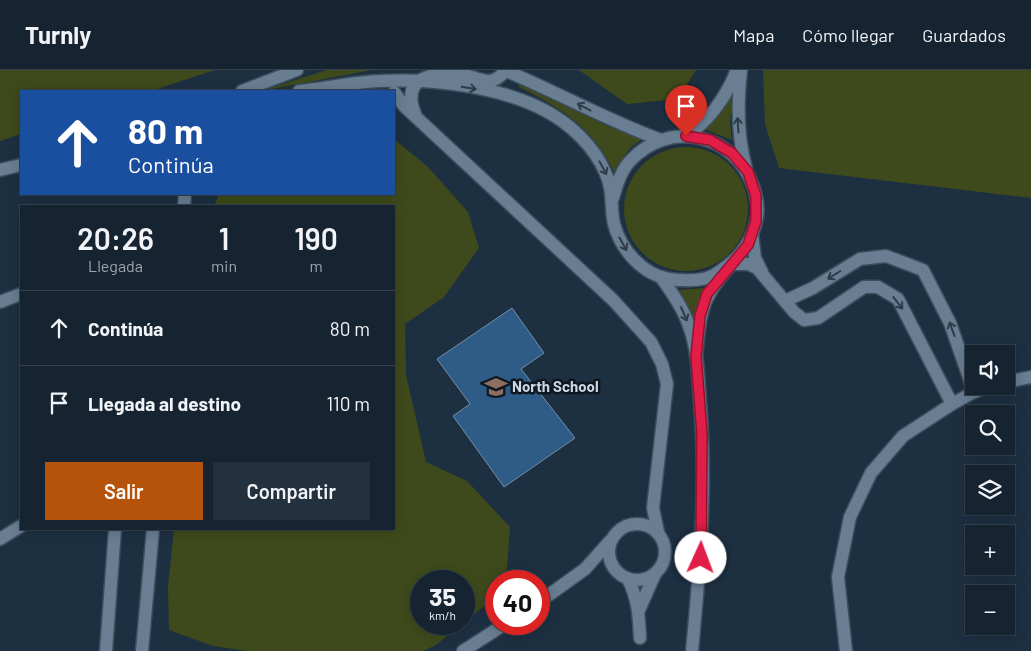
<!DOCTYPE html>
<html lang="es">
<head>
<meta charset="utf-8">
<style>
  :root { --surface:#162432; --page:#23303e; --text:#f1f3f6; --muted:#9ea4ac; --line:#35414d; --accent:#b45309 }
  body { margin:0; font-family:Barlow,sans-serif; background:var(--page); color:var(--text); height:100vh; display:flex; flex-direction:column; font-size:19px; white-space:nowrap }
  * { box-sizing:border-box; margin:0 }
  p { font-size:16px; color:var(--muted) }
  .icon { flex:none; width:28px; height:28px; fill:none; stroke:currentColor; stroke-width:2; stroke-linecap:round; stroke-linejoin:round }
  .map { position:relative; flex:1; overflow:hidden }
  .drawer { position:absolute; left:20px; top:135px; width:375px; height:325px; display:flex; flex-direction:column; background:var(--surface); border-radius:0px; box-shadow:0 2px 12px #0003,0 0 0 1px var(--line) }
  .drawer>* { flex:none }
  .top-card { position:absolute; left:20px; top:20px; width:375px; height:105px; border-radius:0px; box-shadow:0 2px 12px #0003,0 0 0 1px var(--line); background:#1a4fa0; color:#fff; overflow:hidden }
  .fabs { position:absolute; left:965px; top:275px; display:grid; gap:10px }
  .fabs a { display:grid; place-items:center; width:50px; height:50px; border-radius:0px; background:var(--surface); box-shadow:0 2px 12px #0003,0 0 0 1px var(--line); font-size:25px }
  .speed { position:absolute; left:410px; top:500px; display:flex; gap:10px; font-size:25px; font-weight:700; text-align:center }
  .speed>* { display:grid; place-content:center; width:65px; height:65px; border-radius:50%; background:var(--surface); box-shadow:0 2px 12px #0003,0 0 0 1px var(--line); line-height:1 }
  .speed small { font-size:12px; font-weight:400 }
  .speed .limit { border:8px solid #d22; background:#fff; color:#111 }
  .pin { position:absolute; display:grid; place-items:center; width:42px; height:42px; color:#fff; margin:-51px -21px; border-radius:50% 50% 50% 0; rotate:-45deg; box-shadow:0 0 5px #0007 }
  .pin .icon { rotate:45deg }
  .me { position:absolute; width:55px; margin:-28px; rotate:2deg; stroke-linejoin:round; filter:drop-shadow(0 0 4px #0008) }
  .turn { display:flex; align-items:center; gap:18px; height:105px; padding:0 25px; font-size:22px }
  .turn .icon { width:65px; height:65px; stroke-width:2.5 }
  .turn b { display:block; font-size:35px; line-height:42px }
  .eta { display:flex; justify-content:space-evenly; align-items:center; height:85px; text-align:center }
  .eta b { font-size:30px; font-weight:600; line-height:35px }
  .button { display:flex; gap:10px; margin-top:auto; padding:10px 25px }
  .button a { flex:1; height:58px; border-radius:0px; background:var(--accent); color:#fff; font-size:20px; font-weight:600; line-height:58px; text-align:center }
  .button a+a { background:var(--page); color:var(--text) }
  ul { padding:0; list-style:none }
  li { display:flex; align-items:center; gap:15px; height:75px; padding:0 25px; border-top:1px solid var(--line) }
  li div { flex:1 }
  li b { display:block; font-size:19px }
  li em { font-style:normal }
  header { display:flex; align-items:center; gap:30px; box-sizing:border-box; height:70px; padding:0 25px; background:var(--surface); border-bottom:1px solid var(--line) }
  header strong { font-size:24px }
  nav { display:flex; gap:28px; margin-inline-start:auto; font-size:18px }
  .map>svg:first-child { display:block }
  .green { fill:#3e4a1b }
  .building { fill:#2e5c86; stroke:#788ea4 }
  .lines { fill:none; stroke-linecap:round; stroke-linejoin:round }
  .minor-casing { stroke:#3d4d5c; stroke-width:15 }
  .minor { stroke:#697e93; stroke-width:12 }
  .oneway { stroke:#2e3b48 }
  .route-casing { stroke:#92132f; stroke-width:12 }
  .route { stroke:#e11d48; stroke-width:9 }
  .labels { text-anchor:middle; stroke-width:5; stroke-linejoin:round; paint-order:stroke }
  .poi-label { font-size:15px; font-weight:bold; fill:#ccd7e3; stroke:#0f1720; text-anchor:start }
</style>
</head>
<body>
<header>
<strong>Turnly</strong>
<nav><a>Mapa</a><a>Cómo llegar</a><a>Guardados</a></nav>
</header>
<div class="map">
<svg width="1031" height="581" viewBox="0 0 1031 581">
  <rect width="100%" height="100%" fill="#1d3042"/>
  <g class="green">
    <path d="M 0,0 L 215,0 L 151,21 L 21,21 L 21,64 L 0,71 Z"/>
    <path d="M 327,0 L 372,0 L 261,21 Z"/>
    <path d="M 579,0 L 696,0 L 678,29 L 627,34 Z"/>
    <path d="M 763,0 L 1031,0 L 1031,128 L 779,98 L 765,54 Z"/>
    <path d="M 519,14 L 605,55 L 642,69 L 630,78 L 614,102 C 595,59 560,37 519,17 Z"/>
    <path d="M 733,18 L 730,52 L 732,70 L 704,59 L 715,49 Z"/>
    <path d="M 394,69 L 428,97 L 468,142 L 479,178 L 444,227 L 405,254 L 406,305 L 426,392 L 467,411 L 510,457 L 506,511 L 496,511 L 496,526 L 464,553 L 464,511 L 421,511 L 421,554 L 462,554 L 436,575 L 423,581 L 247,581 L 213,576 L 169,560 L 168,517 L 174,459 L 394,459 L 394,136 L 214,136 L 219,124 L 394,124 Z"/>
    <circle cx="686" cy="139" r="62"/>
    <path d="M 704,218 L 696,239 L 694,258 L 689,240 L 679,220 Z"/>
  </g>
  <path class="building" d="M 512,238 L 544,283 L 521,299 L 575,368 L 504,417 L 453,346 L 470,334 L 437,289 Z"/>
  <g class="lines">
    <defs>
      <g id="minor">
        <path d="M 504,0 C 557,22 606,50 661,70"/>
        <path d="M 741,0 C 737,34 737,65 746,98"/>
        <path d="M 242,21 L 297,0"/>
        <path d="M 299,21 C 326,18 354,12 381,11 C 431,8 502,17 546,41 C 570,54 594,76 605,102 C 614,120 610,137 614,154 C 621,180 642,204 669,209 C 684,211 701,212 714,205 C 735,192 750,177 756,152 C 759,141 757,127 753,116 C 734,63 669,49 630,91 C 621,101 617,114 613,128"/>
        <path d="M 394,22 L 404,36 L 613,230 L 651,272 L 662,294 L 667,314 L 653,438 L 658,462"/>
        <path d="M 415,44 C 400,6 433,2 463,5 C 472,6 481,11 490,11 C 497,10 502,5 506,0"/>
        <path d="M 686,66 C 710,50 725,29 736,2"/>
        <path d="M 0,100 L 21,95"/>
        <path d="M 184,136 L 185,124"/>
        <path d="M 752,164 L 755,188 L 762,202"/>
        <path d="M 661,207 C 672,223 683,238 689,256 C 698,280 698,306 700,331 C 707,415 700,497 692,581"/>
        <path d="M 785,231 L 813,218 L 860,189 L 886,186 L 923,200 L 950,253 L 974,322"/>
        <path d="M 0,232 L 21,224"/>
        <path d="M 696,286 C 701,241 700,229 732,194 L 748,194 L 757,198 L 794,242 L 804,250 L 818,248 L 864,217 L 878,217 L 898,229 L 952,334"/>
        <path d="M 1006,312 L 1031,307"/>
        <circle cx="637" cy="482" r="28"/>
        <path d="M 0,469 L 21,456"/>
        <path d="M 628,509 C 638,529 639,546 640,568"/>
        <path d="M 539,532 L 585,499 L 610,471"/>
        <path d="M 639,540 L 655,504"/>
        <path d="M 106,581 L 115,459"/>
        <path d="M 142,581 L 153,459"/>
        <path d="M 463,581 L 505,554"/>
        <path d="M 846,581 L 838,507 L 850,447 L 871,403 L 903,366 L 952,334 L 974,322 L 992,316"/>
      </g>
    </defs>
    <use href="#minor" class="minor-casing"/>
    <use href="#minor" class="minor"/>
  </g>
  <defs><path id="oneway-shaft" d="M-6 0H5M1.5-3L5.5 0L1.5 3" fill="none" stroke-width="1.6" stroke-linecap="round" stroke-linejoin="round" transform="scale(1.25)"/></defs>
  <g class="oneway">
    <use href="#oneway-shaft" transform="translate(469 18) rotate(9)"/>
    <use href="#oneway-shaft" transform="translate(584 37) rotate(-152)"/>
    <use href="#oneway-shaft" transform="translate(738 55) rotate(-93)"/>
    <use href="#oneway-shaft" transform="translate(603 98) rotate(62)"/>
    <use href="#oneway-shaft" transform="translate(623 174) rotate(61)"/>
    <use href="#oneway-shaft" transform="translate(834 205) rotate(148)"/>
    <use href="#oneway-shaft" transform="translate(898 233) rotate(52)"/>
    <use href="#oneway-shaft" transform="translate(684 244) rotate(66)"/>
    <use href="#oneway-shaft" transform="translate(952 259) rotate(-110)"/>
  </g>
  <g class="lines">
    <defs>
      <path id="route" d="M 686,66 L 710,70 L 732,83 L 748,102 L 756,126 L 756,151 L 748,175 L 707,224 L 700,246 L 696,286 L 702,364 L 701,488"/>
    </defs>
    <use href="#route" class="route-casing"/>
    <use href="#route" class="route"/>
  </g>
  <defs>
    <symbol id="school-bare" viewBox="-9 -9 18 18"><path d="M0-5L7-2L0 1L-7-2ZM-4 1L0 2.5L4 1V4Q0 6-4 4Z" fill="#8d6e63" stroke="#0f1720" stroke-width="2.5" paint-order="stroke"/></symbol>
  </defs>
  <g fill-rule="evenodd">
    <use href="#school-bare" x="480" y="301" width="32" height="32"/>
  </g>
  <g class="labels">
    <g class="poi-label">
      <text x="512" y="322">North School</text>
    </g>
  </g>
</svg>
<div class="fabs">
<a><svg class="icon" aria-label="sound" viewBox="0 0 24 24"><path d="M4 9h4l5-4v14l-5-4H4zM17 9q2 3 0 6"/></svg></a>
<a><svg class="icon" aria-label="search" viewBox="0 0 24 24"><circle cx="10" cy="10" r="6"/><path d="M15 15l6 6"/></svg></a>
<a><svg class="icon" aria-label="layers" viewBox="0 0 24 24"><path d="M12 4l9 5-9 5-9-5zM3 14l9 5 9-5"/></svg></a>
<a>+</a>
<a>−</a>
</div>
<div class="speed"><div>35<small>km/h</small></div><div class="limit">40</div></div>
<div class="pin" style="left:686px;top:66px;background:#d93025"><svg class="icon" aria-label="arrive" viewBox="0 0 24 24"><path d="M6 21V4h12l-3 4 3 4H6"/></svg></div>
<svg class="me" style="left:701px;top:488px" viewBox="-20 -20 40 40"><circle r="19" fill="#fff"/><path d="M0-13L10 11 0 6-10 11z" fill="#e11d48"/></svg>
<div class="top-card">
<div class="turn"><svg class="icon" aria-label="ahead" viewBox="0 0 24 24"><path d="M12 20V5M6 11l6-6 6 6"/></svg><div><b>80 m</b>Continúa</div></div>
</div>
<section class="drawer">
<div class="eta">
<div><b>20:26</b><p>Llegada</p></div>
<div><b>1</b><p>min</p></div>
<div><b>190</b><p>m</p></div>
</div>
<ul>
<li><svg class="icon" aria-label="ahead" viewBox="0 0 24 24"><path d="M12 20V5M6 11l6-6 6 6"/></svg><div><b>Continúa</b></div><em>80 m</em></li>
<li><svg class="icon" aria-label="arrive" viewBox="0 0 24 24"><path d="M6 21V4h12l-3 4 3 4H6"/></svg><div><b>Llegada al destino</b></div><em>110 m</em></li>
</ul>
<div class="button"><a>Salir</a><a>Compartir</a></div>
</section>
</div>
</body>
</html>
